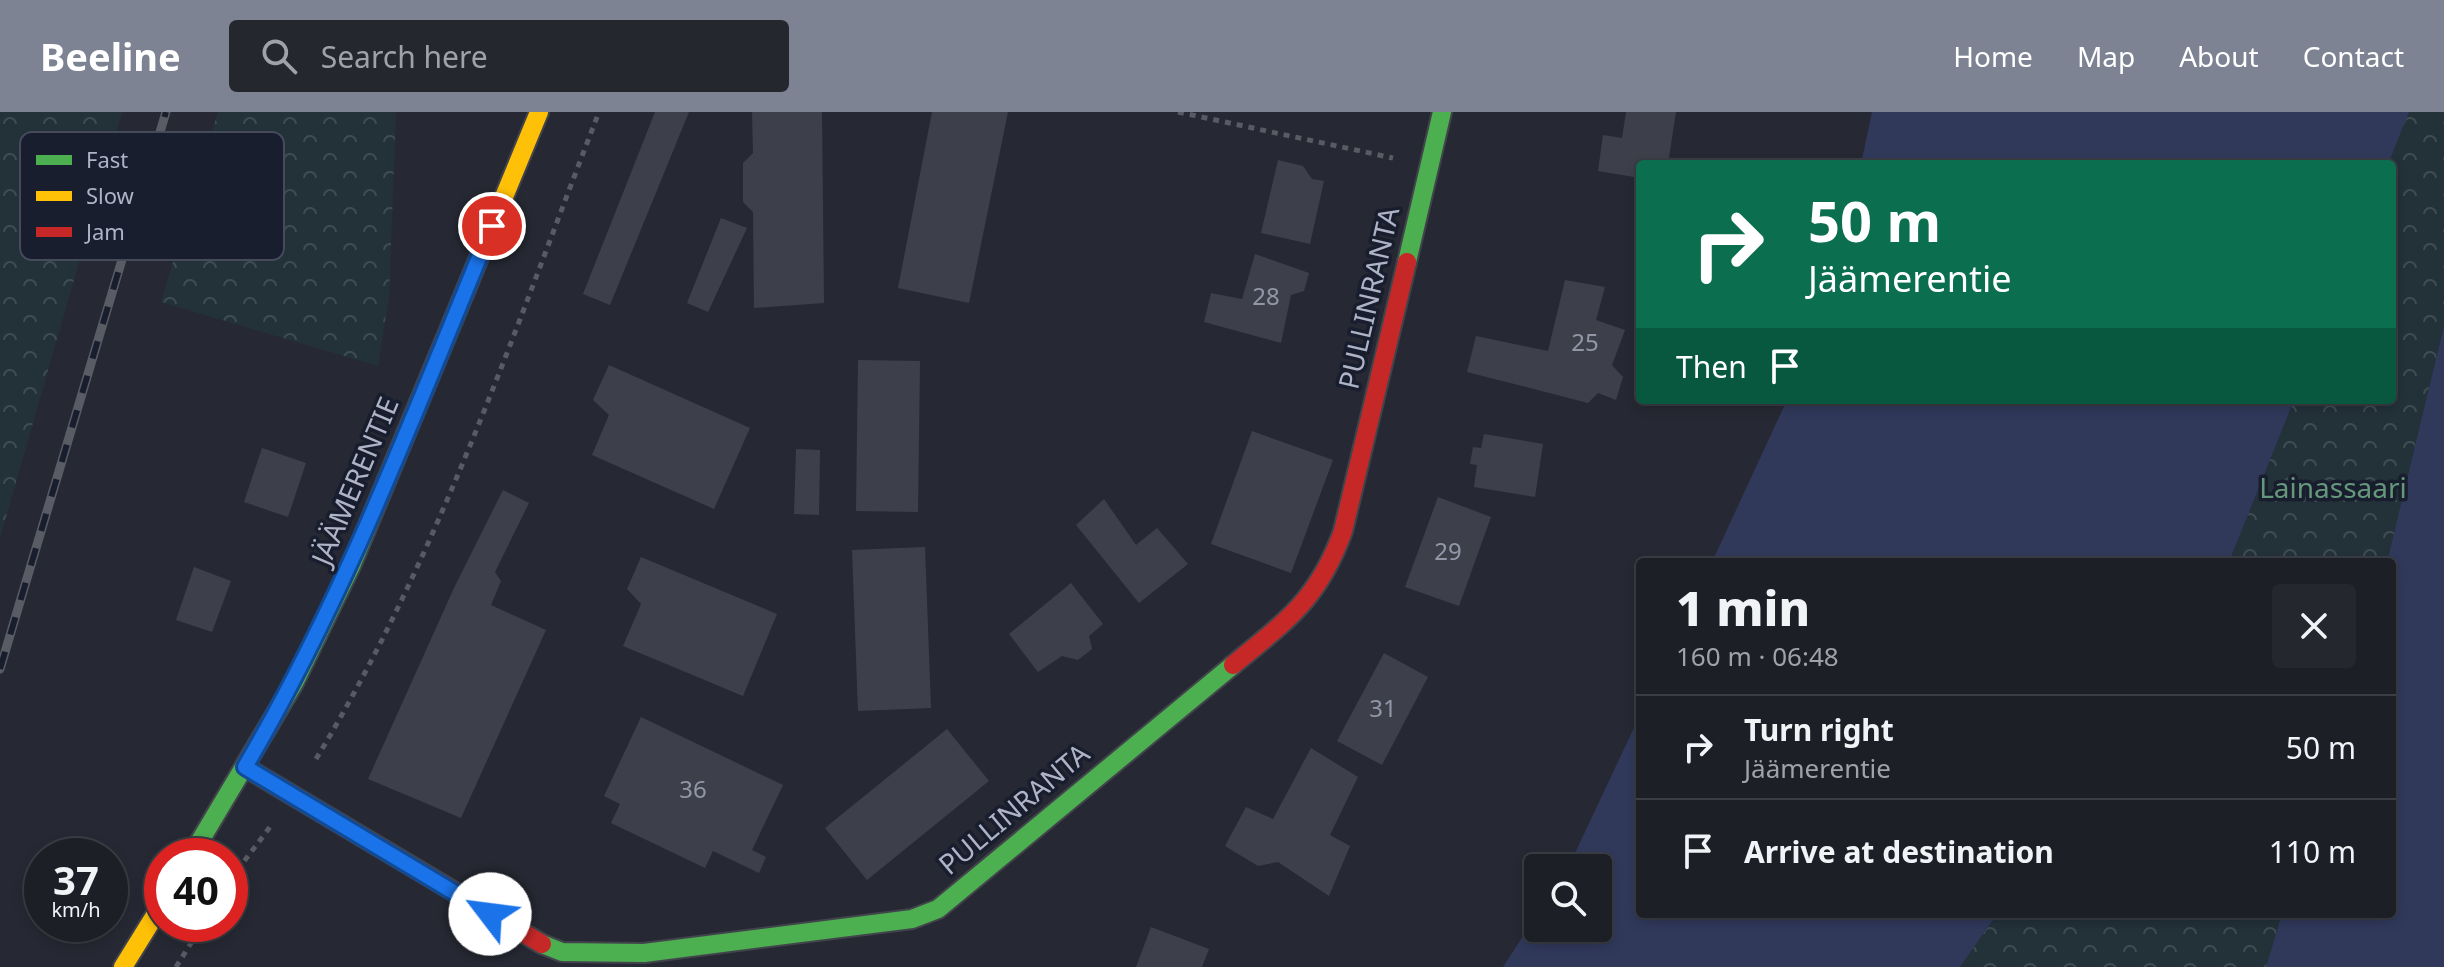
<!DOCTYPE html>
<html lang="en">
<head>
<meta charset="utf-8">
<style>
  :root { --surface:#1c1f26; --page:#25272e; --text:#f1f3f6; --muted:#a0a2a7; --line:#3a3d43; --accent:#7e8393 }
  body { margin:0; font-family:"Noto Sans",sans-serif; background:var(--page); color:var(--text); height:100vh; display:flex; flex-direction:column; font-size:30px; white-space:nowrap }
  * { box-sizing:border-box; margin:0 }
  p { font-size:26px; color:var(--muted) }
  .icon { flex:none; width:44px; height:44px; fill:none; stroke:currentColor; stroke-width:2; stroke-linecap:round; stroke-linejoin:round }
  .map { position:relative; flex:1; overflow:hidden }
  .sheet { position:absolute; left:1636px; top:446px; width:760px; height:360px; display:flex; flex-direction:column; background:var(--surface); border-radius:8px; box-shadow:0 4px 12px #0003,0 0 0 2px var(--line) }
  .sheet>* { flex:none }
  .top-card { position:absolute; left:1636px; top:48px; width:760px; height:244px; border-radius:8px; box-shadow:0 4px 12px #0003,0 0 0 2px var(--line); background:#0b6e4f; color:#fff; overflow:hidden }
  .tools { position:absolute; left:1524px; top:742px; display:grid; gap:16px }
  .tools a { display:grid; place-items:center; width:88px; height:88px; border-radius:8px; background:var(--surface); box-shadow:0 4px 12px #0003,0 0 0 2px var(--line); font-size:40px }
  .speed { position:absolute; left:24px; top:726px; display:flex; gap:16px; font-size:40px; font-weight:700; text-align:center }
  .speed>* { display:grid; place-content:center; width:104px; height:104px; border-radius:50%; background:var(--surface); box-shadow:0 4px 12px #0003,0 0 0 2px var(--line); line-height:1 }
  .speed small { font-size:20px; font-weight:400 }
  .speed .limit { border:12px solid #d22; background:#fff; color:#111 }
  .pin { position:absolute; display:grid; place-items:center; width:68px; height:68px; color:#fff; margin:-34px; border:4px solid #fff; border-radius:50%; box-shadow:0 2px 8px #0007 }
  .me { position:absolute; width:88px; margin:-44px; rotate:300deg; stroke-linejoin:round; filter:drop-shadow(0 0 6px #0008) }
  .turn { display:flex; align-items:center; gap:28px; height:168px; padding:0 40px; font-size:36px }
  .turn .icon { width:104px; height:104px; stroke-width:2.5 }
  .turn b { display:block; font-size:56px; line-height:68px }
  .then { display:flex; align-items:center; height:76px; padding:0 40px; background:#0003; gap:16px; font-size:30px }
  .round { display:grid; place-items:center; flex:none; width:84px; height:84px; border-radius:8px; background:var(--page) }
  .summary { display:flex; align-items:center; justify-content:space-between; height:136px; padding:0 40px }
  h1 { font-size:48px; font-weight:800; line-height:60px }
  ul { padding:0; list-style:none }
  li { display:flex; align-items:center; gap:24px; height:104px; padding:0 40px; border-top:2px solid var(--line) }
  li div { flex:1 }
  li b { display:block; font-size:30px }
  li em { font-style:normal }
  header { display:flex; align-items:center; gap:48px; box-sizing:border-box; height:112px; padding:0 40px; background:var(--accent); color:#fff }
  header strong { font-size:38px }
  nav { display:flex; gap:44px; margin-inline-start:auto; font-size:28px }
  .search { width:560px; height:72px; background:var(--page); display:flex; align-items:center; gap:20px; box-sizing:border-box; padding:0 28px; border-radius:8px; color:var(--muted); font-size:30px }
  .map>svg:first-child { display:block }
  .forest { fill:url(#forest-crowns) }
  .water { fill:#31395b }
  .building { fill:#3d404a }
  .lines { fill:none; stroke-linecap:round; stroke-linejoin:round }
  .fast-casing { stroke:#42444c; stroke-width:22 }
  .slow-casing { stroke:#42444c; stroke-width:22 }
  .jam-casing { stroke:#42444c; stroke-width:22 }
  .path { stroke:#585b64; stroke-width:5; stroke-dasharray:6 6; stroke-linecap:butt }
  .fast { stroke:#4caf50; stroke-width:18 }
  .slow { stroke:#ffc107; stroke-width:18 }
  .jam { stroke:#c62828; stroke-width:18 }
  .rail-casing { stroke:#595c65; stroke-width:9 }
  .rail { stroke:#191e2e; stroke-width:6; stroke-dasharray:18; stroke-linecap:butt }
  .route-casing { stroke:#114b97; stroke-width:20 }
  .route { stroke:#1a73e8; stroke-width:14 }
  .labels { text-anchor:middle; stroke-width:7; stroke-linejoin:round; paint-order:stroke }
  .number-label { font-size:24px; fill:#9296a7 }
  .street-label { font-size:28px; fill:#aeb3c6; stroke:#191e2e }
  .park-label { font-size:28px; fill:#65977b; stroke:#191e2e }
  .key { fill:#191e2e; stroke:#464b5c; stroke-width:2 }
  .key-label { font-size:22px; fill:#aeb3c6 }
</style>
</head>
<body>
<header>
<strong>Beeline</strong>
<div class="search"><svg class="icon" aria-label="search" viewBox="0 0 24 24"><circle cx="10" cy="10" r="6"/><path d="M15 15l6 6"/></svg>Search here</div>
<nav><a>Home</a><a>Map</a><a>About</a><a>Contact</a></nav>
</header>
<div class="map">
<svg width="2444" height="855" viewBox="0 0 2444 855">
  <defs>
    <pattern id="forest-crowns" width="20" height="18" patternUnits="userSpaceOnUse" patternTransform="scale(2)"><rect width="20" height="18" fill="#233139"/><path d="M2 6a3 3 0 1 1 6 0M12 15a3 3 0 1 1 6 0" fill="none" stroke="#404c54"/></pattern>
  </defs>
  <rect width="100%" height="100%" fill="#262933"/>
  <g class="forest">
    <path d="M 0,0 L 122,0 L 0,426 Z"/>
    <path d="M 218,0 L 396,0 L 389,184 L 378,254 L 161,190 Z"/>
    <path d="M 2409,0 L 2444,0 L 2444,214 L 2387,450 L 2229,450 L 2294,288 L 2392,288 L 2392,52 L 2388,52 Z"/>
    <path d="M 1997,802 L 2282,802 L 2266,855 L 1960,855 Z"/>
  </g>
  <g class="water">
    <path d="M 1872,0 L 2409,0 L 2388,52 L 1861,52 Z"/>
    <path d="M 2444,214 L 2444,855 L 2266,855 L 2282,802 L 2392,802 L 2392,450 L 2387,450 Z"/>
    <path d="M 1787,288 L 2294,288 L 2229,450 L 1712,450 Z"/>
    <path d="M 1640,603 L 1640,802 L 1997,802 L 1960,855 L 1503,855 L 1538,801 L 1538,816 L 1598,816 L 1598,756 L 1568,756 Z"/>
  </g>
  <g class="building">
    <path d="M 655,0 L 689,0 L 610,193 L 583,182 Z"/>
    <path d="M 752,0 L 822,0 L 824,191 L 754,196 L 753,100 L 743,90 L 743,51 L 753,41 Z"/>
    <path d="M 932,0 L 1008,0 L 969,191 L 898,176 Z"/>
    <path d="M 1626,0 L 1676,0 L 1668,52 L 1640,52 L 1640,66 L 1598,59 L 1603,23 L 1622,26 Z"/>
    <path d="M 1278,48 L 1303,54 L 1312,67 L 1324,69 L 1310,132 L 1261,121 Z"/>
    <path d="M 721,106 L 747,116 L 708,200 L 687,191 Z"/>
    <path d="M 1255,142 L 1309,161 L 1304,179 L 1291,183 L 1281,231 L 1204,210 L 1211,181 L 1242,187 Z"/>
    <path d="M 1565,168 L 1605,175 L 1596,208 L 1625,218 L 1612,253 L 1623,265 L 1616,288 L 1598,281 L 1588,291 L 1467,260 L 1476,224 L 1548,239 Z"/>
    <path d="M 858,248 L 920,249 L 918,400 L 856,399 Z"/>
    <path d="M 609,253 L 750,316 L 714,397 L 592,343 L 609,303 L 593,288 Z"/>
    <path d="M 1252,319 L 1333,348 L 1291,461 L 1211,432 Z"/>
    <path d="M 1484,322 L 1543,332 L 1535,385 L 1474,375 L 1477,353 L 1470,352 L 1473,335 L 1481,336 Z"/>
    <path d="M 262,336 L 306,351 L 288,405 L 244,390 Z"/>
    <path d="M 796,337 L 820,338 L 819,403 L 794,402 Z"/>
    <path d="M 503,378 L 529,391 L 495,460 L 501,469 L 491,493 L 546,518 L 461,706 L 368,667 L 454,476 Z"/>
    <path d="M 1438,385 L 1491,405 L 1459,494 L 1405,475 Z"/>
    <path d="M 1104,387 L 1136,433 L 1157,416 L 1188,452 L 1139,491 L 1076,413 Z"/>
    <path d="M 925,435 L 931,596 L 858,599 L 852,438 Z"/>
    <path d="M 641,445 L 777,502 L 743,584 L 623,534 L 641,492 L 627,477 Z"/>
    <path d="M 194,455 L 231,469 L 212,520 L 176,508 Z"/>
    <path d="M 1071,471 L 1103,512 L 1089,524 L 1092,537 L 1078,548 L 1062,544 L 1038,560 L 1009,522 Z"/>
    <path d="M 1384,541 L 1428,565 L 1382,653 L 1337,629 Z"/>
    <path d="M 641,605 L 783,673 L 752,738 L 766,745 L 759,761 L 713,739 L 705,756 L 611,711 L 620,692 L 604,684 Z"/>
    <path d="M 947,617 L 989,669 L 867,768 L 825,716 Z"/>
    <path d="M 1311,636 L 1358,665 L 1330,723 L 1350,734 L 1329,784 L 1278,750 L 1258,754 L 1225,734 L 1246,695 L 1273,707 Z"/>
    <path d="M 1151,815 L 1209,837 L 1202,855 L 1136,855 Z"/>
  </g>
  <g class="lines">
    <defs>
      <g id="fast">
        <path d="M 1407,150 L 1442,0"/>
        <path d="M 191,744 L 294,571 L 351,454 L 464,182"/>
        <path d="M 542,832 L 562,840 L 644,841 L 912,807 L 938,797 L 1233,553"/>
      </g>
      <g id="slow">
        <path d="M 464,182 L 539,0"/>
        <path d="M 123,855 L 162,792"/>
      </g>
      <g id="jam">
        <path d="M 1233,553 C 1287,508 1318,488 1343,419 L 1407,150"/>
        <path d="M 245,655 L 542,832"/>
      </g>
    </defs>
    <use href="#fast" class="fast-casing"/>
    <use href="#slow" class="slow-casing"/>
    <use href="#jam" class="jam-casing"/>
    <g class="path">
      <path d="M 1178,0 L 1393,46"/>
      <path d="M 316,647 C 438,446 514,219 599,0"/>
      <path d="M 230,768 L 270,715"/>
      <path d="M 176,855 L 203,812"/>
    </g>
    <use href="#fast" class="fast"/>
    <use href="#slow" class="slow"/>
    <use href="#jam" class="jam"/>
    <defs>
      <path id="rail" d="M 0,557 L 166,0"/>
    </defs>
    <use href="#rail" class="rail-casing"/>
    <use href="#rail" class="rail"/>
  </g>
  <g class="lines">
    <defs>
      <path id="route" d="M 490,802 L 245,655 C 346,483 416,297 492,114"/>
    </defs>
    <use href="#route" class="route-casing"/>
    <use href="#route" class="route"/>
  </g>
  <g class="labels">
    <g class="number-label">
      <text x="1266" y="193">28</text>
      <text x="1585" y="239">25</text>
      <text x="1448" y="448">29</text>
      <text x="1383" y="605">31</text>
      <text x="693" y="686">36</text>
    </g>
    <g class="street-label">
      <text transform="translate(1369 186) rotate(-77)" y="10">PULLINRANTA</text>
      <text transform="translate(355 369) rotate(-67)" y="10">JÄÄMERENTIE</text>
      <text transform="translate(1014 697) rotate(-40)" y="10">PULLINRANTA</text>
    </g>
    <g class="park-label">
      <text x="2333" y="386">Lainassaari</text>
    </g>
  </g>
  <rect x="20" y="20" width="264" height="128" rx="12" class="key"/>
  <rect x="36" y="43" width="36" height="10" fill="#4caf50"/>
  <rect x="36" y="79" width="36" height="10" fill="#ffc107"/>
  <rect x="36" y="115" width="36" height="10" fill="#c62828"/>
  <g class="key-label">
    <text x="86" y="56">Fast</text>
    <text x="86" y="92">Slow</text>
    <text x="86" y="128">Jam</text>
  </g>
</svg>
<div class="tools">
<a><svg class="icon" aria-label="search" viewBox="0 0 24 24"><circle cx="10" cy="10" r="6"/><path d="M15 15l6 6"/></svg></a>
</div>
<div class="speed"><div>37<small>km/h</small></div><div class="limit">40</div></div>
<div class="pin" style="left:492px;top:114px;background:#d93025"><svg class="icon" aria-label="arrive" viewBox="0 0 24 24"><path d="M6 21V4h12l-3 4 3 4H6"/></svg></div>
<svg class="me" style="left:490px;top:802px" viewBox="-20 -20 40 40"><circle r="19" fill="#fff"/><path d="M0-13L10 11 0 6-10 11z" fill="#1a73e8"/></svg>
<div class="top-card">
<div class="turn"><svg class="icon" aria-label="right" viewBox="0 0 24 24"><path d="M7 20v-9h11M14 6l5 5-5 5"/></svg><div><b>50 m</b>Jäämerentie</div></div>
<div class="then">Then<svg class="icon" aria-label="arrive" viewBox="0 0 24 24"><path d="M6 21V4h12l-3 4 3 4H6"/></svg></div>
</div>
<section class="sheet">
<div class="summary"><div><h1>1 min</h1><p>160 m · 06:48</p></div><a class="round"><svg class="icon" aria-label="close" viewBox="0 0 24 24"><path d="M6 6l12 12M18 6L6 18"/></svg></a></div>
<ul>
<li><svg class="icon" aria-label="right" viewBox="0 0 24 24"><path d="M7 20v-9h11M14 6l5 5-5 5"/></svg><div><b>Turn right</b><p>Jäämerentie</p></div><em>50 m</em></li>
<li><svg class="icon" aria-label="arrive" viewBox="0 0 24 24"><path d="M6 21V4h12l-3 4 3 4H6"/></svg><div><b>Arrive at destination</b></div><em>110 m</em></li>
</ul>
</section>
</div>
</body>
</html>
